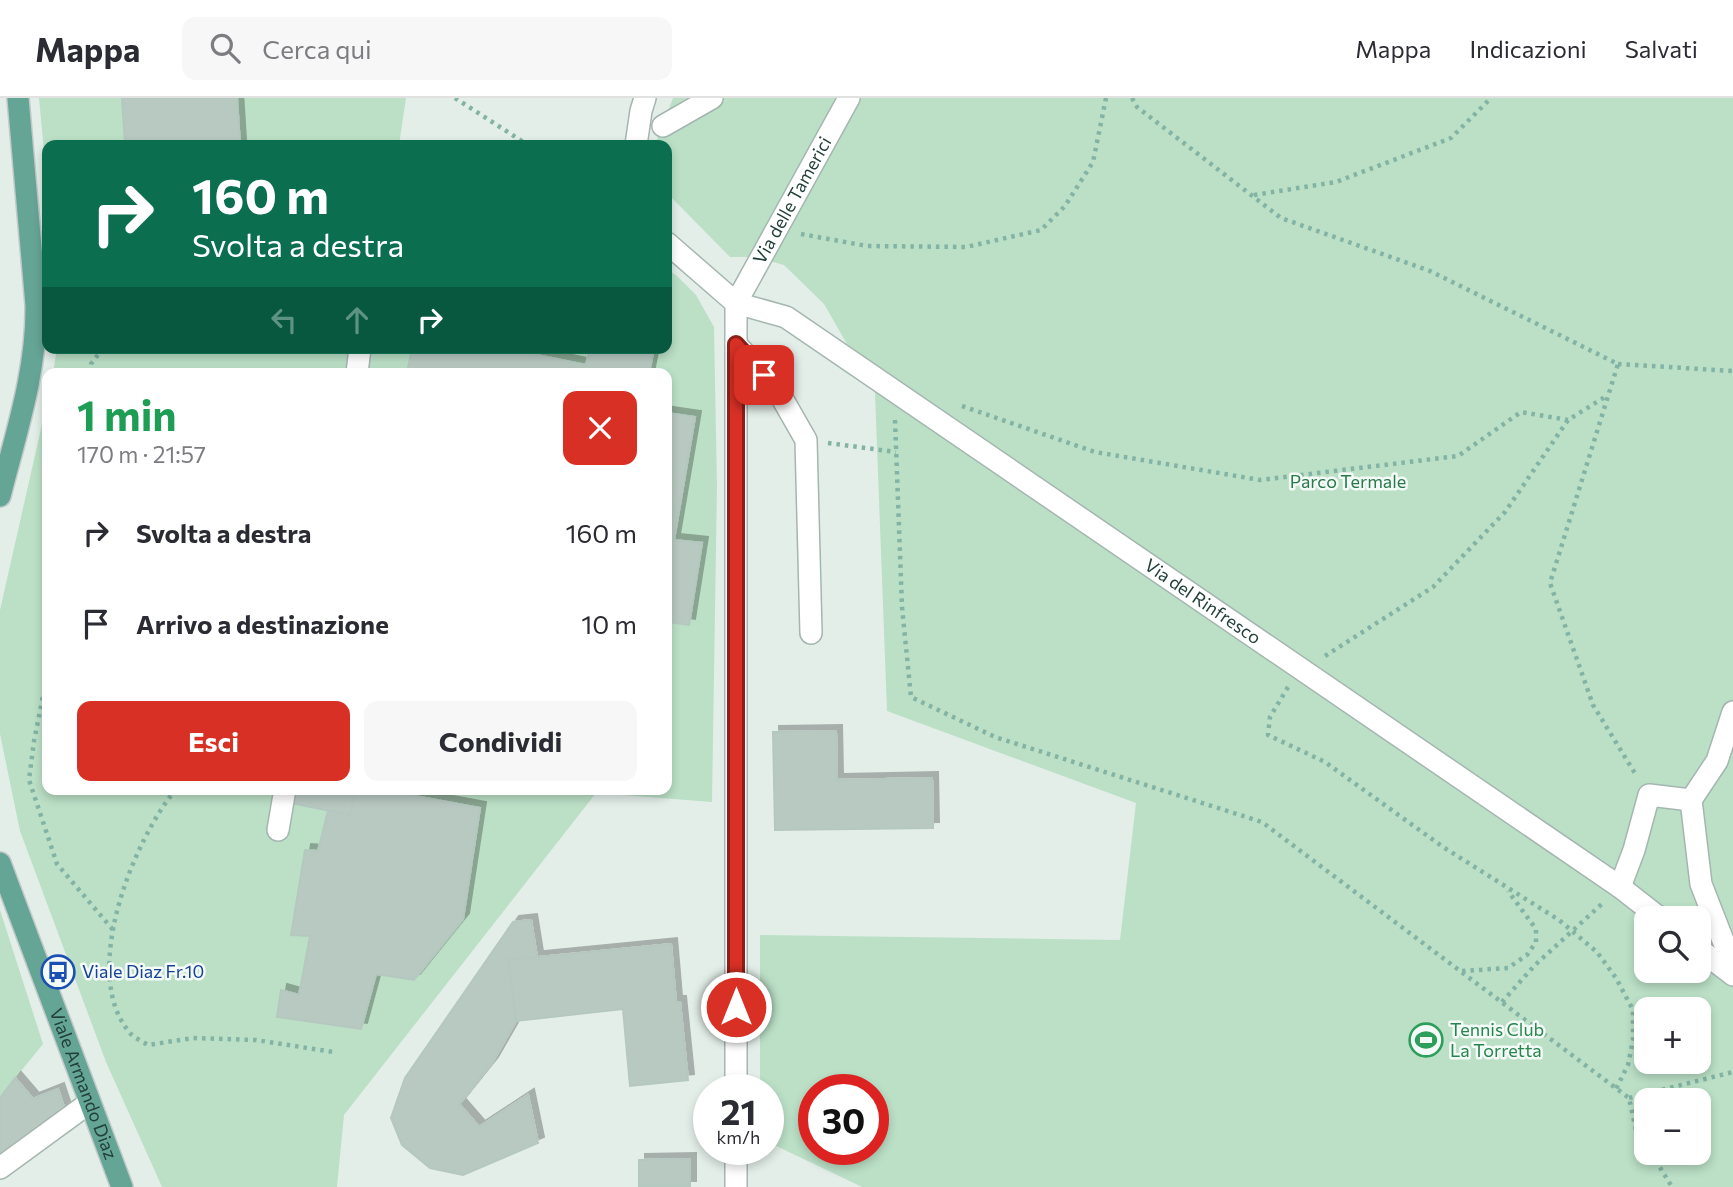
<!DOCTYPE html>
<html lang="it">
<head>
<meta charset="utf-8">
<style>
  :root { --surface:#fff; --page:#f7f7f7; --text:#2b2b33; --muted:#7c7c81; --line:#e1e1e2; --accent:#d93025 }
  body { margin:0; font-family:Commissioner,sans-serif; background:var(--page); color:var(--text); height:100vh; display:flex; flex-direction:column; font-size:26px; white-space:nowrap }
  * { box-sizing:border-box; margin:0 }
  p { font-size:23px; color:var(--muted) }
  .icon { flex:none; width:38px; height:38px; fill:none; stroke:currentColor; stroke-width:2; stroke-linecap:round; stroke-linejoin:round }
  .map { position:relative; flex:1; overflow:hidden }
  .panel { position:absolute; left:42px; top:270px; width:630px; height:427px; display:flex; flex-direction:column; background:var(--surface); border-radius:14px; box-shadow:0 4px 10px #0003 }
  .panel>* { flex:none }
  .banner { position:absolute; left:42px; top:42px; width:630px; height:214px; border-radius:14px; box-shadow:0 4px 10px #0003; background:#0b6e4f; color:#fff; overflow:hidden }
  .buttons { position:absolute; left:1634px; top:808px; display:grid; gap:14px }
  .buttons a { display:grid; place-items:center; width:77px; height:77px; border-radius:14px; background:var(--surface); box-shadow:0 4px 10px #0003; font-size:35px }
  .speed { position:absolute; left:693px; top:976px; display:flex; gap:14px; font-size:35px; font-weight:700; text-align:center }
  .speed>* { display:grid; place-content:center; width:91px; height:91px; border-radius:50%; background:var(--surface); box-shadow:0 4px 10px #0003; line-height:1 }
  .speed small { font-size:18px; font-weight:400 }
  .speed .limit { border:10px solid #d22; background:#fff; color:#111 }
  .pin { position:absolute; display:grid; place-items:center; width:60px; height:60px; color:#fff; margin:-30px; border-radius:14px; box-shadow:0 4px 10px #0006 }
  .me { position:absolute; width:77px; margin:-38px; rotate:0deg; stroke-linejoin:round; filter:drop-shadow(0 0 5px #0008) }
  .turn { display:flex; align-items:center; gap:24px; height:147px; padding:0 35px; font-size:32px }
  .turn .icon { width:91px; height:91px; stroke-width:2.5 }
  .turn b { display:block; font-size:49px; line-height:60px }
  .lanes { display:flex; align-items:center; height:66px; padding:0 35px; background:#0003; justify-content:center; gap:35px; direction:ltr }
  .lanes .off { opacity:.35 }
  .round { display:grid; place-items:center; flex:none; width:74px; height:74px; border-radius:14px; background:var(--page) }
  .headline { display:flex; align-items:center; justify-content:space-between; height:119px; padding:0 35px }
  h1 { font-size:42px; font-weight:700; line-height:52px; color:#1e9e55 }
  .button { display:flex; gap:14px; margin-top:auto; padding:14px 35px }
  .button a { flex:1; height:80px; border-radius:14px; background:var(--accent); color:#fff; font-size:28px; font-weight:700; line-height:80px; text-align:center }
  .button a+a { background:var(--page); color:var(--text) }
  ul { padding:0; list-style:none }
  li { display:flex; align-items:center; gap:21px; height:91px; padding:0 35px }
  li div { flex:1 }
  li b { display:block; font-size:26px }
  li em { font-style:normal }
  header { display:flex; align-items:center; gap:42px; box-sizing:border-box; height:98px; padding:0 35px; background:var(--surface); border-bottom:2px solid var(--line) }
  header strong { font-size:33px }
  nav { display:flex; gap:38px; margin-inline-start:auto; font-size:24px }
  .search { width:490px; height:63px; background:var(--page); display:flex; align-items:center; gap:18px; box-sizing:border-box; padding:0 24px; border-radius:14px; color:var(--muted); font-size:26px }
  .map>svg:first-child { display:block }
  .green { fill:#bbe0c6; fill-rule:evenodd }
  .building { fill:#b8c9c2; stroke:#b5c8c0; stroke-width:2; filter:url(#shadow) }
  .lines { fill:none; stroke-linecap:round; stroke-linejoin:round }
  .minor-casing { stroke:#a5b6b1; stroke-width:24 }
  .major-casing { stroke:#c1cac8; stroke-width:24 }
  .path { stroke:#82b3a4; stroke-width:4.5; stroke-dasharray:3.5 5; stroke-linecap:butt }
  .minor { stroke:#fff; stroke-width:21 }
  .major { stroke:#65a596; stroke-width:21 }
  .route-casing { stroke:#8d1f18; stroke-width:18 }
  .route { stroke:#d93025; stroke-width:12 }
  .labels { text-anchor:middle; stroke-width:5; stroke-linejoin:round; paint-order:stroke }
  .street-label { font-size:18px; fill:#224039; stroke:#f4faf7 }
  .park-label { font-size:18px; fill:#297a4a; stroke:#f4faf7 }
  .transit-label { font-size:18px; fill:#164399; stroke:#f4faf7; text-anchor:start }
  .leisure-label { font-size:18px; fill:#27864d; stroke:#f4faf7; text-anchor:start }
</style>
</head>
<body>
<header>
<strong>Mappa</strong>
<div class="search"><svg class="icon" aria-label="search" viewBox="0 0 24 24"><circle cx="10" cy="10" r="6"/><path d="M15 15l6 6"/></svg>Cerca qui</div>
<nav><a>Mappa</a><a>Indicazioni</a><a>Salvati</a></nav>
</header>
<div class="map">
<svg width="1733" height="1089" viewBox="0 0 1733 1089">
  <defs>
    <filter id="shadow"><feDropShadow dx="6" dy="-6" stdDeviation="0" flood-color="#0004"/></filter>
  </defs>
  <rect width="100%" height="100%" fill="#e3eee9"/>
  <g class="green">
    <path d="M 39,0 L 406,0 L 399,47 L 47,47 L 47,85 Z"/>
    <path d="M 673,0 L 1733,0 L 1733,1089 L 862,1089 L 768,1044 L 768,992 L 760,992 L 760,837 L 1120,842 L 1136,705 L 887,613 L 875,295 L 824,206 L 784,167 L 756,159 L 730,159 L 667,95 L 667,47 L 655,47 ZM 1647,821 L 1699,821 L 1699,873 L 1647,873 ZM 1647,912 L 1699,912 L 1699,964 L 1647,964 ZM 814,992 L 873,992 L 873,1052 L 814,1052 ZM 1647,1003 L 1699,1003 L 1699,1055 L 1647,1055 Z"/>
    <path d="M 667,171 L 677,178 L 696,197 L 714,229 L 717,388 L 712,704 L 596,695 L 344,1017 L 337,1089 L 162,1089 L 106,964 L 20,733 L 0,636 L 0,512 L 47,304 L 47,691 L 667,691 L 667,275 L 53,275 L 57,250 L 667,250 Z"/>
    <path d="M 0,812 L 43,946 L 0,999 Z"/>
  </g>
  <g class="building">
    <path d="M 122,0 L 237,0 L 240,47 L 125,47 Z"/>
    <path d="M 412,250 L 528,250 L 527,255 L 586,267 L 590,250 L 654,250 L 649,275 L 407,275 Z"/>
    <path d="M 667,315 L 695,319 L 674,442 L 702,445 L 689,527 L 667,524 Z"/>
    <path d="M 836,633 L 837,682 L 932,680 L 933,730 L 775,732 L 773,634 Z"/>
    <path d="M 294,691 L 356,691 L 350,717 L 291,705 Z"/>
    <path d="M 356,691 L 377,691 L 480,710 L 463,821 L 414,882 L 376,876 L 361,931 L 277,919 L 281,892 L 299,897 L 310,838 L 291,837 L 305,752 L 318,753 L 328,713 L 350,717 Z"/>
    <path d="M 531,822 L 537,859 L 509,862 L 516,923 L 492,965 L 459,1006 L 479,1029 L 528,997 L 538,1045 L 463,1077 L 430,1070 L 402,1047 L 391,1020 L 405,980 L 513,824 Z"/>
    <path d="M 671,846 L 676,904 L 680,904 L 688,982 L 630,988 L 623,911 L 516,923 L 509,862 Z"/>
    <path d="M 15,980 L 33,1001 L 58,991 L 65,1012 L 0,1060 L 0,1000 Z"/>
    <path d="M 690,1061 L 690,1089 L 639,1089 L 639,1062 Z"/>
  </g>
  <g class="lines">
    <defs>
      <g id="minor">
        <path d="M 663,28 L 712,0"/>
        <path d="M 636,47 L 641,13 L 645,0"/>
        <path id="s1" d="M 667,145 L 736,205 L 786,219 L 1620,789 L 1661,821"/>
        <path d="M 736,205 L 736,992"/>
        <path id="s2" d="M 736,205 L 849,0"/>
        <path d="M 736,246 L 778,293 L 806,342 L 811,535"/>
        <path d="M 357,275 L 360,250"/>
        <path d="M 1733,614 L 1717,663 L 1691,702 L 1701,786 L 1733,868"/>
        <path d="M 278,732 L 285,691"/>
        <path d="M 1620,789 L 1634,752 L 1649,697 L 1691,702"/>
        <path d="M 1699,851 L 1733,877"/>
        <path d="M 736,1052 L 736,1089"/>
        <path d="M 0,1070 L 89,1005"/>
      </g>
      <g id="major">
        <path d="M 0,398 C 16,335 37,273 36,207 L 18,0"/>
        <path id="s3" d="M 0,765 L 122,1089"/>
      </g>
    </defs>
    <use href="#minor" class="minor-casing"/>
    <use href="#major" class="major-casing"/>
    <g class="path">
      <path d="M 455,0 L 528,47"/>
      <path d="M 1132,0 L 1137,9 L 1281,120 L 1430,173 L 1618,266 L 1550,485 L 1593,607 L 1636,677"/>
      <path d="M 1254,97 L 1336,84 L 1451,40 L 1491,0"/>
      <path d="M 801,136 L 867,148 L 966,149 L 1041,132 L 1065,108 L 1093,64 L 1106,0"/>
      <path d="M 1618,266 L 1733,273"/>
      <path d="M 90,275 L 91,266 L 103,250"/>
      <path d="M 962,308 L 1095,354 L 1260,382 L 1458,358 L 1521,314 L 1568,322"/>
      <path d="M 895,322 L 902,509 L 911,599 L 995,639 L 1262,724 L 1629,1000 L 1636,1032 L 1647,1049"/>
      <path d="M 828,345 L 896,354"/>
      <path d="M 1325,558 L 1433,489 L 1505,414 L 1568,322 L 1608,297"/>
      <path d="M 1288,589 L 1270,619 L 1268,637 L 1325,664 L 1443,749 L 1559,822 L 1597,854 L 1616,880 L 1633,912 L 1633,942 L 1628,967 L 1616,991"/>
      <path d="M 47,592 L 43,598 L 34,643 L 29,682 L 57,766 L 114,833"/>
      <path d="M 176,691 C 133,743 79,876 130,935 C 134,940 142,943 148,947 L 193,940 L 256,942 L 333,954"/>
      <path d="M 1462,873 L 1508,870 L 1527,857 L 1536,844 L 1536,831 L 1508,793"/>
      <path d="M 1502,904 L 1535,867 L 1604,804"/>
      <path d="M 1629,1000 L 1733,974"/>
      <path d="M 1651,1055 L 1672,1089"/>
    </g>
    <use href="#minor" class="minor"/>
    <use href="#major" class="major"/>
  </g>
  <g class="lines">
    <defs>
      <path id="route" d="M 736,909 L 736,246 L 764,277"/>
    </defs>
    <use href="#route" class="route-casing"/>
    <use href="#route" class="route"/>
  </g>
  <defs>
    <symbol id="bus-ring" viewBox="-11 -11 22 22"><circle r="9.5" fill="#f4faf7" stroke="#1a4fb4" stroke-width="1.5"/><path d="M-5-6H5V4H4V6H2V4H-2V6H-4V4H-5ZM-3.5-4V0h7V-4ZM-3.5 1.2v1.5H-2V1.2ZM2 1.2v1.5H3.5V1.2Z" fill="#1a4fb4"/></symbol>
    <symbol id="stadium-ring" viewBox="-11 -11 22 22"><circle r="9.5" fill="#f4faf7" stroke="#2e9e5b" stroke-width="1.5"/><path d="M0-5a6.5 5 0 1 0 0 10a6.5 5 0 1 0 0-10ZM-3.5-1.8h7v3.6h-7Z" fill="#2e9e5b"/></symbol>
  </defs>
  <g fill-rule="evenodd">
    <use href="#bus-ring" x="39" y="855" width="38" height="38"/>
    <use href="#stadium-ring" x="1407" y="923" width="38" height="38"/>
  </g>
  <g class="labels">
    <g class="street-label">
      <text dy="6" stroke="none"><textPath href="#s2" startOffset="117">Via delle Tamerici</textPath></text>
      <text dy="6" stroke="none"><textPath href="#s1" startOffset="648">Via del Rinfresco</textPath></text>
      <text dy="6" stroke="none"><textPath href="#s3" startOffset="236">Viale Armando Diaz</textPath></text>
    </g>
    <g class="park-label">
      <text x="1348" y="390">Parco Termale</text>
    </g>
    <g class="transit-label">
      <text x="82" y="880">Viale Diaz Fr.10</text>
    </g>
    <g class="leisure-label">
      <text x="1450" y="938">Tennis Club<tspan x="1450" dy="21">La Torretta</tspan></text>
    </g>
  </g>
</svg>
<div class="buttons">
<a><svg class="icon" aria-label="search" viewBox="0 0 24 24"><circle cx="10" cy="10" r="6"/><path d="M15 15l6 6"/></svg></a>
<a>+</a>
<a>−</a>
</div>
<div class="speed"><div>21<small>km/h</small></div><div class="limit">30</div></div>
<div class="pin" style="left:764px;top:277px;background:#d93025"><svg class="icon" aria-label="arrive" viewBox="0 0 24 24"><path d="M6 21V4h12l-3 4 3 4H6"/></svg></div>
<svg class="me" style="left:736px;top:909px" viewBox="-20 -20 40 40"><circle r="17" fill="#d93025" stroke="#fff" stroke-width="3"/><path d="M0-11L8 9 0 5-8 9z" fill="#fff"/></svg>
<div class="banner">
<div class="turn"><svg class="icon" aria-label="right" viewBox="0 0 24 24"><path d="M7 20v-9h11M14 6l5 5-5 5"/></svg><div><b>160 m</b>Svolta a destra</div></div>
<div class="lanes"><svg class="icon off" aria-label="left" viewBox="0 0 24 24"><path d="M17 20v-9H6M10 6l-5 5 5 5"/></svg><svg class="icon off" aria-label="ahead" viewBox="0 0 24 24"><path d="M12 20V5M6 11l6-6 6 6"/></svg><svg class="icon" aria-label="right" viewBox="0 0 24 24"><path d="M7 20v-9h11M14 6l5 5-5 5"/></svg></div>
</div>
<section class="panel">
<div class="headline"><div><h1>1 min</h1><p>170 m · 21:57</p></div><a class="round" style="background:#d93025;color:#fff"><svg class="icon" aria-label="close" viewBox="0 0 24 24"><path d="M6 6l12 12M18 6L6 18"/></svg></a></div>
<ul>
<li><svg class="icon" aria-label="right" viewBox="0 0 24 24"><path d="M7 20v-9h11M14 6l5 5-5 5"/></svg><div><b>Svolta a destra</b></div><em>160 m</em></li>
<li><svg class="icon" aria-label="arrive" viewBox="0 0 24 24"><path d="M6 21V4h12l-3 4 3 4H6"/></svg><div><b>Arrivo a destinazione</b></div><em>10 m</em></li>
</ul>
<div class="button"><a>Esci</a><a>Condividi</a></div>
</section>
</div>
</body>
</html>
